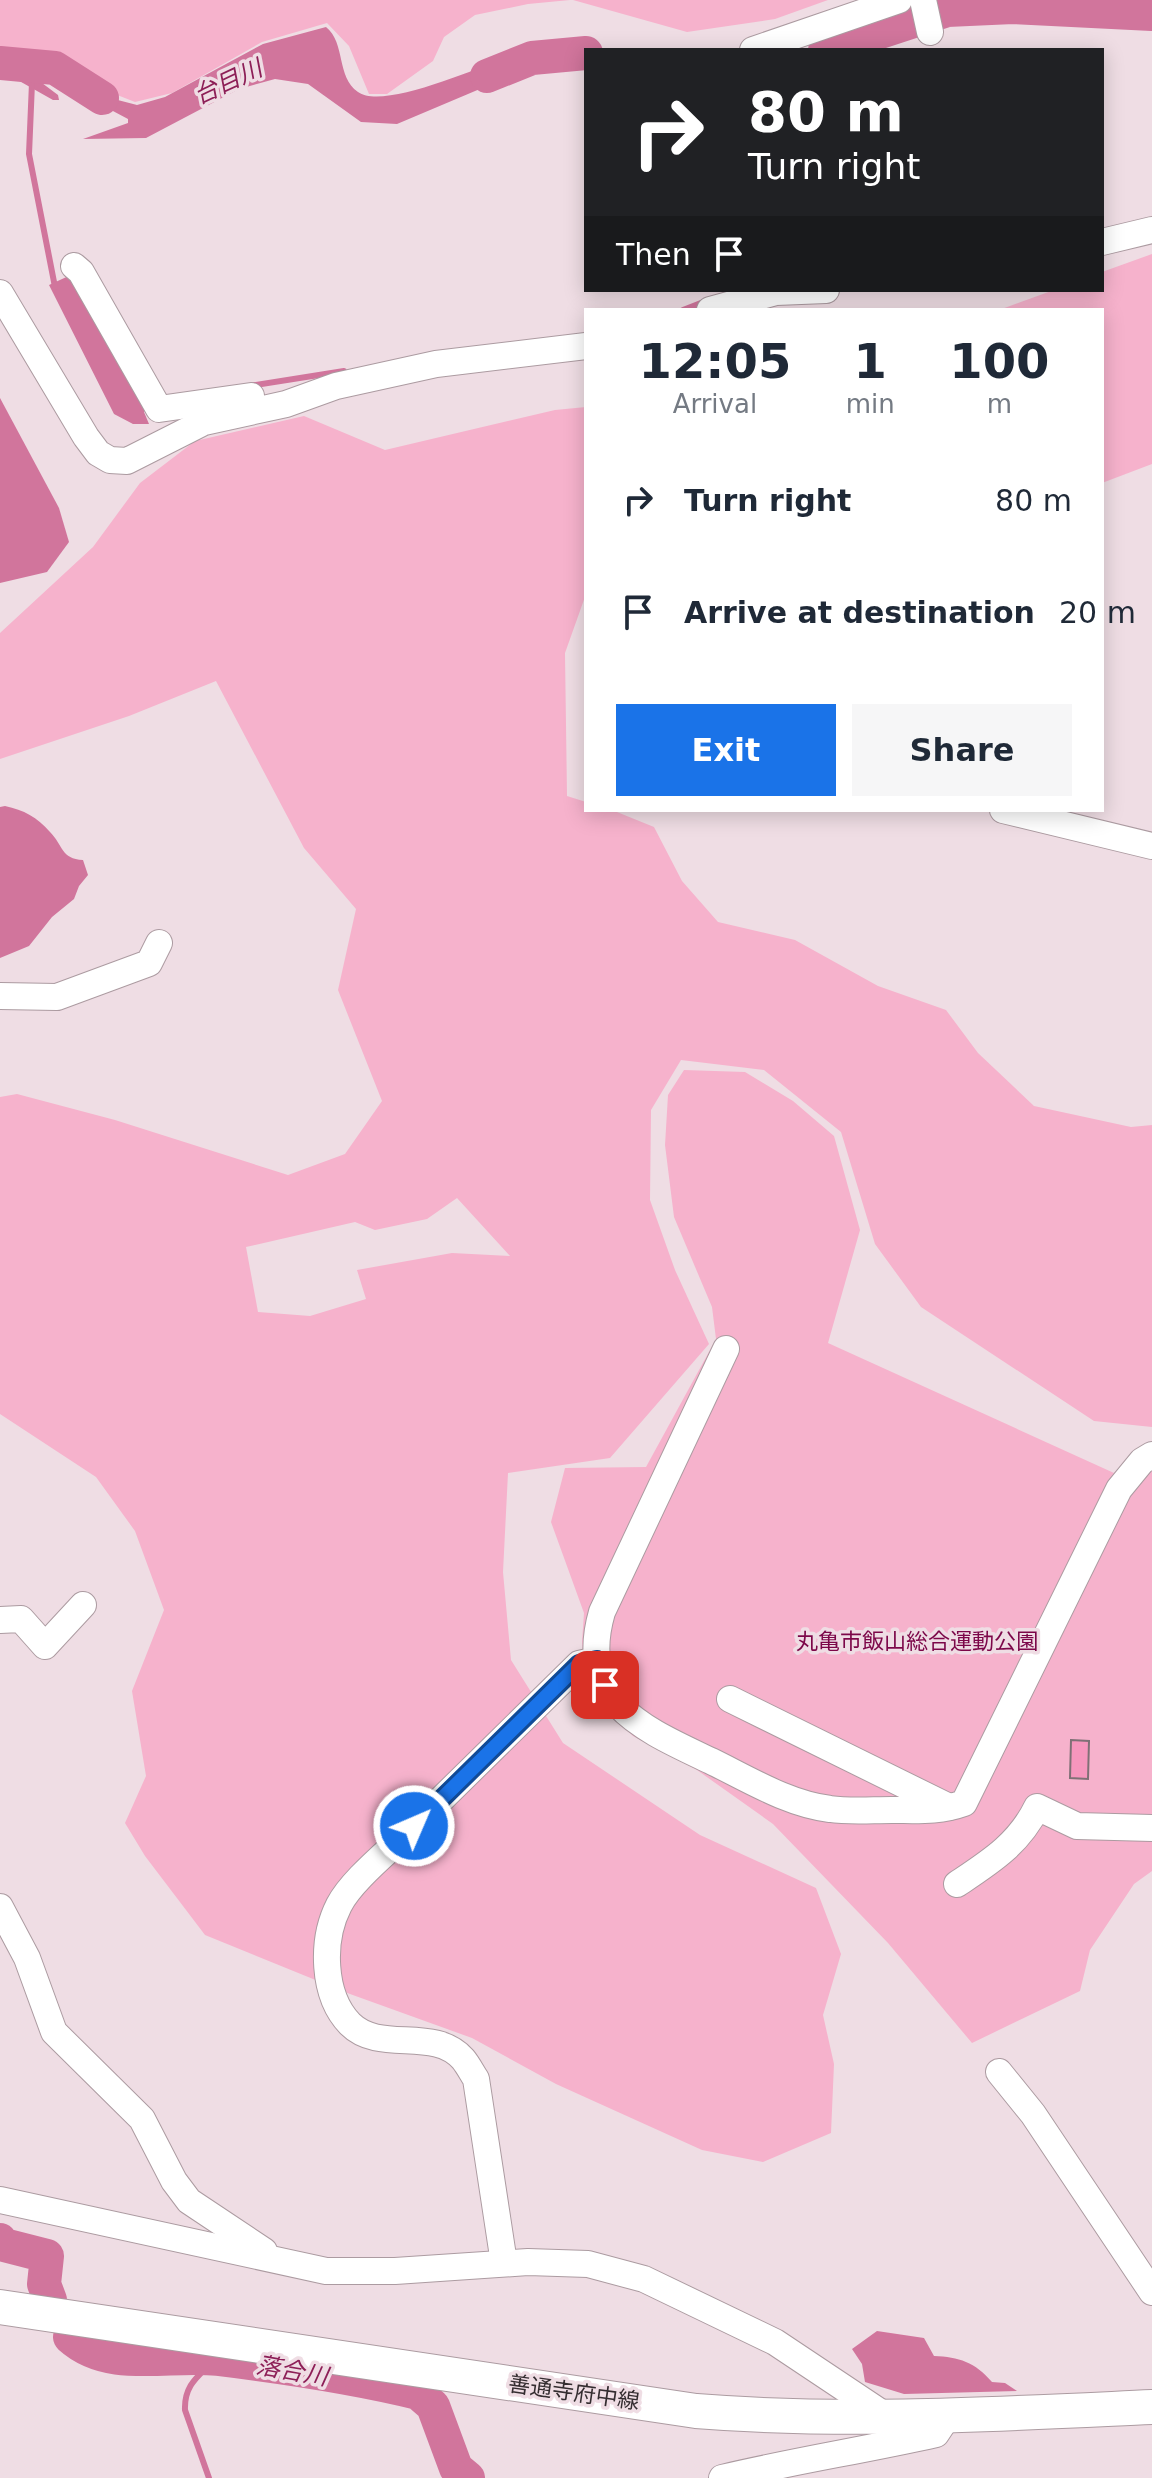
<!DOCTYPE html>
<html lang="en">
<head>
<meta charset="utf-8">
<style>
  :root { --surface:#fff; --page:#f6f6f7; --text:#1f2937; --muted:#747a83; --accent:#1a73e8 }
  body { margin:0; font-family:"DejaVu Sans","Noto Sans JP",sans-serif; background:var(--page); color:var(--text); height:100vh; display:flex; flex-direction:column; font-size:30px; white-space:nowrap }
  * { box-sizing:border-box; margin:0 }
  p { font-size:26px; color:var(--muted) }
  .icon { flex:none; width:44px; height:44px; fill:none; stroke:currentColor; stroke-width:2; stroke-linecap:round; stroke-linejoin:round }
  .map { position:relative; flex:1; overflow:hidden }
  .side { position:absolute; left:584px; top:308px; width:520px; height:504px; display:flex; flex-direction:column; background:var(--surface); border-radius:0px; box-shadow:0 4px 20px #0003 }
  .side>* { flex:none }
  .hud { position:absolute; left:584px; top:48px; width:520px; height:244px; border-radius:0px; box-shadow:0 4px 20px #0003; background:#202124; color:#fff; overflow:hidden }
  .pin { position:absolute; display:grid; place-items:center; width:68px; height:68px; color:#fff; margin:-34px; border-radius:16px; box-shadow:0 4px 12px #0006 }
  .me { position:absolute; width:88px; margin:-44px; rotate:45deg; stroke-linejoin:round; filter:drop-shadow(0 0 6px #0008) }
  .turn { display:flex; align-items:center; gap:28px; height:168px; padding:0 32px; font-size:36px }
  .turn .icon { width:104px; height:104px; stroke-width:2.5 }
  .turn b { display:block; font-size:56px; line-height:68px }
  .then { display:flex; align-items:center; height:76px; padding:0 32px; background:#0003; gap:16px; font-size:30px }
  .eta { display:flex; justify-content:space-evenly; align-items:center; height:136px; text-align:center }
  .eta b { font-size:48px; font-weight:700; line-height:56px }
  .action { display:flex; gap:16px; margin-top:auto; padding:16px 32px }
  .action a { flex:1; height:92px; border-radius:0px; background:var(--accent); color:#fff; font-size:32px; font-weight:700; line-height:92px; text-align:center }
  .action a+a { background:var(--page); color:var(--text) }
  ul { padding:0; list-style:none }
  li { display:flex; align-items:center; gap:24px; height:112px; padding:0 32px }
  li div { flex:1 }
  li b { display:block; font-size:30px }
  li em { font-style:normal }
  .map>svg:first-child { display:block }
  .green { fill:#f6b2cc; fill-rule:evenodd }
  .water { fill:#d1759c }
  .lines { fill:none; stroke-linecap:round; stroke-linejoin:round }
  .stream { stroke:#d1759c; stroke-width:6 }
  .river { stroke:#d1759c; stroke-width:34 }
  .building { fill:#f696bd; stroke:#807076; stroke-width:2 }
  .minor-casing { stroke:#ac9ba1; stroke-width:28 }
  .major-casing { stroke:#ac9ba1; stroke-width:36 }
  .minor { stroke:#fff; stroke-width:26 }
  .major { stroke:#fff; stroke-width:34 }
  .route-casing { stroke:#114b97; stroke-width:20 }
  .route { stroke:#1a73e8; stroke-width:14 }
  .labels { text-anchor:middle; stroke-width:7; stroke-linejoin:round; paint-order:stroke }
  .park-label { font-size:22px; fill:#7c0749; stroke:#efdde4 }
  .street-label { font-size:22px; fill:#342d30; stroke:#efdde4 }
  .water-label { font-size:24px; font-style:italic; fill:#8d1f57; stroke:#efdde4 }
</style>
</head>
<body>
<div class="map">
<svg width="1152" height="2478" viewBox="0 0 1152 2478">
  <rect width="100%" height="100%" fill="#efdde4"/>
  <g class="green">
    <path d="M 0,0 L 570,0 L 528,4 L 475,15 L 444,37 L 433,61 L 387,94 L 369,94 L 349,46 L 327,23 L 262,42 L 172,93 L 135,102 L 102,89 L 61,67 L 24,52 L 0,48 Z"/>
    <path d="M 573,0 L 828,0 L 775,19 L 687,32 Z"/>
    <path d="M 1152,254 L 1152,464 L 1102,483 L 1102,310 L 999,310 L 1054,290 L 1102,290 L 1102,272 Z"/>
    <path d="M 586,407 L 586,594 L 565,653 L 567,796 L 586,802 L 586,810 L 612,810 L 654,827 L 682,881 L 718,922 L 795,940 L 878,986 L 946,1010 L 978,1053 L 1034,1106 L 1131,1127 L 1152,1125 L 1152,1427 L 1094,1421 L 921,1307 L 875,1244 L 841,1132 L 764,1070 L 681,1060 L 651,1110 L 650,1200 L 675,1270 L 709,1344 L 610,1458 L 508,1473 L 503,1572 L 511,1660 L 563,1743 L 700,1835 L 816,1888 L 841,1954 L 823,2015 L 834,2064 L 831,2133 L 763,2162 L 702,2150 L 556,2084 L 472,2038 L 350,1994 L 205,1935 L 145,1856 L 125,1823 L 146,1776 L 132,1691 L 164,1610 L 135,1531 L 96,1477 L 0,1414 L 0,1097 L 17,1094 L 115,1120 L 288,1175 L 345,1154 L 382,1101 L 338,990 L 356,909 L 304,848 L 216,681 L 129,716 L 0,759 L 0,633 L 93,547 L 140,483 L 195,441 L 304,416 L 385,450 L 555,410 ZM 457,1198 L 510,1256 L 452,1253 L 357,1270 L 366,1299 L 310,1316 L 258,1312 L 246,1247 L 355,1222 L 375,1230 L 427,1219 Z"/>
    <path d="M 684,1070 L 745,1072 L 793,1101 L 834,1136 L 860,1230 L 828,1343 L 1114,1473 L 1135,1452 L 1152,1444 L 1152,1871 L 1134,1884 L 1090,1950 L 1080,1991 L 972,2043 L 888,1943 L 773,1824 L 697,1770 L 633,1736 L 599,1703 L 586,1678 L 582,1642 L 584,1613 L 551,1522 L 565,1468 L 646,1467 L 716,1339 L 712,1307 L 674,1217 L 665,1145 L 668,1095 Z"/>
  </g>
  <g class="water">
    <path d="M 326,27 C 346,43 336,77 358,92 C 385,112 494,60 528,50 L 532,67 L 397,124 L 361,122 L 308,84 L 275,79 L 239,89 L 146,138 L 83,139 L 128,123 L 128,119 L 79,93 L 64,76 L 66,73 L 110,98 L 137,105 L 165,97 L 263,44 Z"/>
    <path d="M 0,53 L 21,55 L 27,59 L 26,71 L 58,95 L 59,100 L 53,100 L 14,78 L 0,74 Z"/>
    <path d="M 73,274 L 148,406 L 144,412 L 149,424 L 133,424 L 114,414 L 49,285 Z"/>
    <path d="M 0,398 L 59,508 L 69,542 L 47,572 L 0,583 Z"/>
    <path d="M 5,806 C 24,810 37,817 50,832 C 63,845 61,859 83,860 L 88,875 L 79,886 L 74,899 L 52,917 L 29,946 L 0,958 L 0,807 Z"/>
    <path d="M 877,2331 L 924,2338 L 934,2356 C 959,2357 975,2362 992,2382 L 1005,2383 L 1017,2391 L 904,2394 L 865,2382 L 862,2364 L 852,2349 Z"/>
  </g>
  <g class="lines">
    <g class="stream">
      <path d="M 32,83 L 29,154 L 55,287"/>
      <path d="M 683,310 L 706,301"/>
      <path d="M 249,386 L 344,371"/>
      <path d="M 209,2478 L 185,2410 C 184,2384 199,2376 216,2358"/>
    </g>
    <g class="river">
      <path d="M 825,50 L 947,10 L 1013,7 L 1152,14"/>
      <path d="M 0,63 L 55,68 L 102,98"/>
      <path d="M 487,76 L 532,58 L 586,53"/>
      <path d="M 0,2240 L 0,2244 L 47,2256 L 44,2284 L 50,2300"/>
      <path d="M 70,2337 C 110,2373 170,2353 218,2359 C 284,2367 353,2377 418,2393 L 433,2406 L 456,2468 L 468,2478"/>
    </g>
  </g>
  <path class="building" d="M 1071,1740 L 1089,1741 L 1088,1779 L 1070,1778 Z"/>
  <g class="lines">
    <defs>
      <g id="minor">
        <path d="M 923,0 L 930,32"/>
        <path d="M 753,50 L 899,0"/>
        <path d="M 1102,242 L 1152,230"/>
        <path d="M 74,266 L 81,272 L 159,409 L 251,396"/>
        <path d="M 0,293 L 86,437 L 98,453 L 110,460 L 127,461 L 204,422 L 286,404 L 336,386 L 436,364 L 586,346"/>
        <path d="M 710,310 L 776,292 L 826,290"/>
        <path d="M 1003,810 L 1152,846"/>
        <path d="M 0,996 L 57,997 L 149,963 L 159,943"/>
        <path d="M 726,1349 L 602,1612 C 576,1702 644,1729 711,1761 C 748,1779 788,1804 830,1809 C 850,1812 871,1810 892,1810 C 917,1810 939,1812 964,1803 L 1119,1489 L 1142,1461 L 1152,1455"/>
        <path d="M 0,1620 L 21,1619 L 45,1646 L 83,1605"/>
        <path d="M 730,1699 L 949,1807"/>
        <path d="M 957,1884 C 990,1862 1019,1844 1037,1807 L 1077,1826 L 1152,1828"/>
        <path d="M 0,1907 L 27,1958 L 54,2032 L 142,2119 L 174,2181 L 189,2201 L 264,2251"/>
        <path d="M 999,2072 L 1033,2114 L 1152,2292"/>
        <path d="M 0,2200 L 326,2271 L 395,2271 L 528,2262 L 588,2264 L 644,2279 L 775,2342 L 889,2418"/>
        <path d="M 504,2263 L 476,2079 C 472,2073 468,2065 463,2059 C 434,2026 380,2054 350,2024 C 322,1995 321,1940 339,1905 C 352,1880 389,1851 410,1830 C 466,1775 523,1719 579,1664 L 597,1660"/>
        <path d="M 722,2478 C 793,2461 865,2450 936,2434 L 948,2416"/>
      </g>
      <path id="major" d="M 0,2307 L 696,2411 C 848,2423 1000,2414 1152,2407"/>
    </defs>
    <use href="#minor" class="minor-casing"/>
    <use href="#major" class="major-casing"/>
    <use href="#minor" class="minor"/>
    <use href="#major" class="major"/>
  </g>
  <g class="lines">
    <defs>
      <path id="route" d="M 414,1826 L 579,1664 L 597,1660 L 605,1685"/>
    </defs>
    <use href="#route" class="route-casing"/>
    <use href="#route" class="route"/>
  </g>
  <g class="labels">
    <g class="park-label">
      <text x="917" y="1649">丸亀市飯山総合運動公園</text>
    </g>
    <g class="street-label">
      <text transform="translate(574 2392) rotate(8)" y="8">善通寺府中線</text>
    </g>
    <g class="water-label">
      <text transform="translate(228 82) rotate(-25)" y="8">台目川</text>
      <text transform="translate(292 2371) rotate(10)" y="8">落合川</text>
    </g>
  </g>
</svg>
<div class="pin" style="left:605px;top:1685px;background:#d93025"><svg class="icon" aria-label="arrive" viewBox="0 0 24 24"><path d="M6 21V4h12l-3 4 3 4H6"/></svg></div>
<svg class="me" style="left:414px;top:1826px" viewBox="-20 -20 40 40"><circle r="17" fill="#1a73e8" stroke="#fff" stroke-width="3"/><path d="M0-11L8 9 0 5-8 9z" fill="#fff"/></svg>
<div class="hud">
<div class="turn"><svg class="icon" aria-label="right" viewBox="0 0 24 24"><path d="M7 20v-9h11M14 6l5 5-5 5"/></svg><div><b>80 m</b>Turn right</div></div>
<div class="then">Then<svg class="icon" aria-label="arrive" viewBox="0 0 24 24"><path d="M6 21V4h12l-3 4 3 4H6"/></svg></div>
</div>
<section class="side">
<div class="eta">
<div><b>12:05</b><p>Arrival</p></div>
<div><b>1</b><p>min</p></div>
<div><b>100</b><p>m</p></div>
</div>
<ul>
<li><svg class="icon" aria-label="right" viewBox="0 0 24 24"><path d="M7 20v-9h11M14 6l5 5-5 5"/></svg><div><b>Turn right</b></div><em>80 m</em></li>
<li><svg class="icon" aria-label="arrive" viewBox="0 0 24 24"><path d="M6 21V4h12l-3 4 3 4H6"/></svg><div><b>Arrive at destination</b></div><em>20 m</em></li>
</ul>
<div class="action"><a>Exit</a><a>Share</a></div>
</section>
</div>
</body>
</html>
